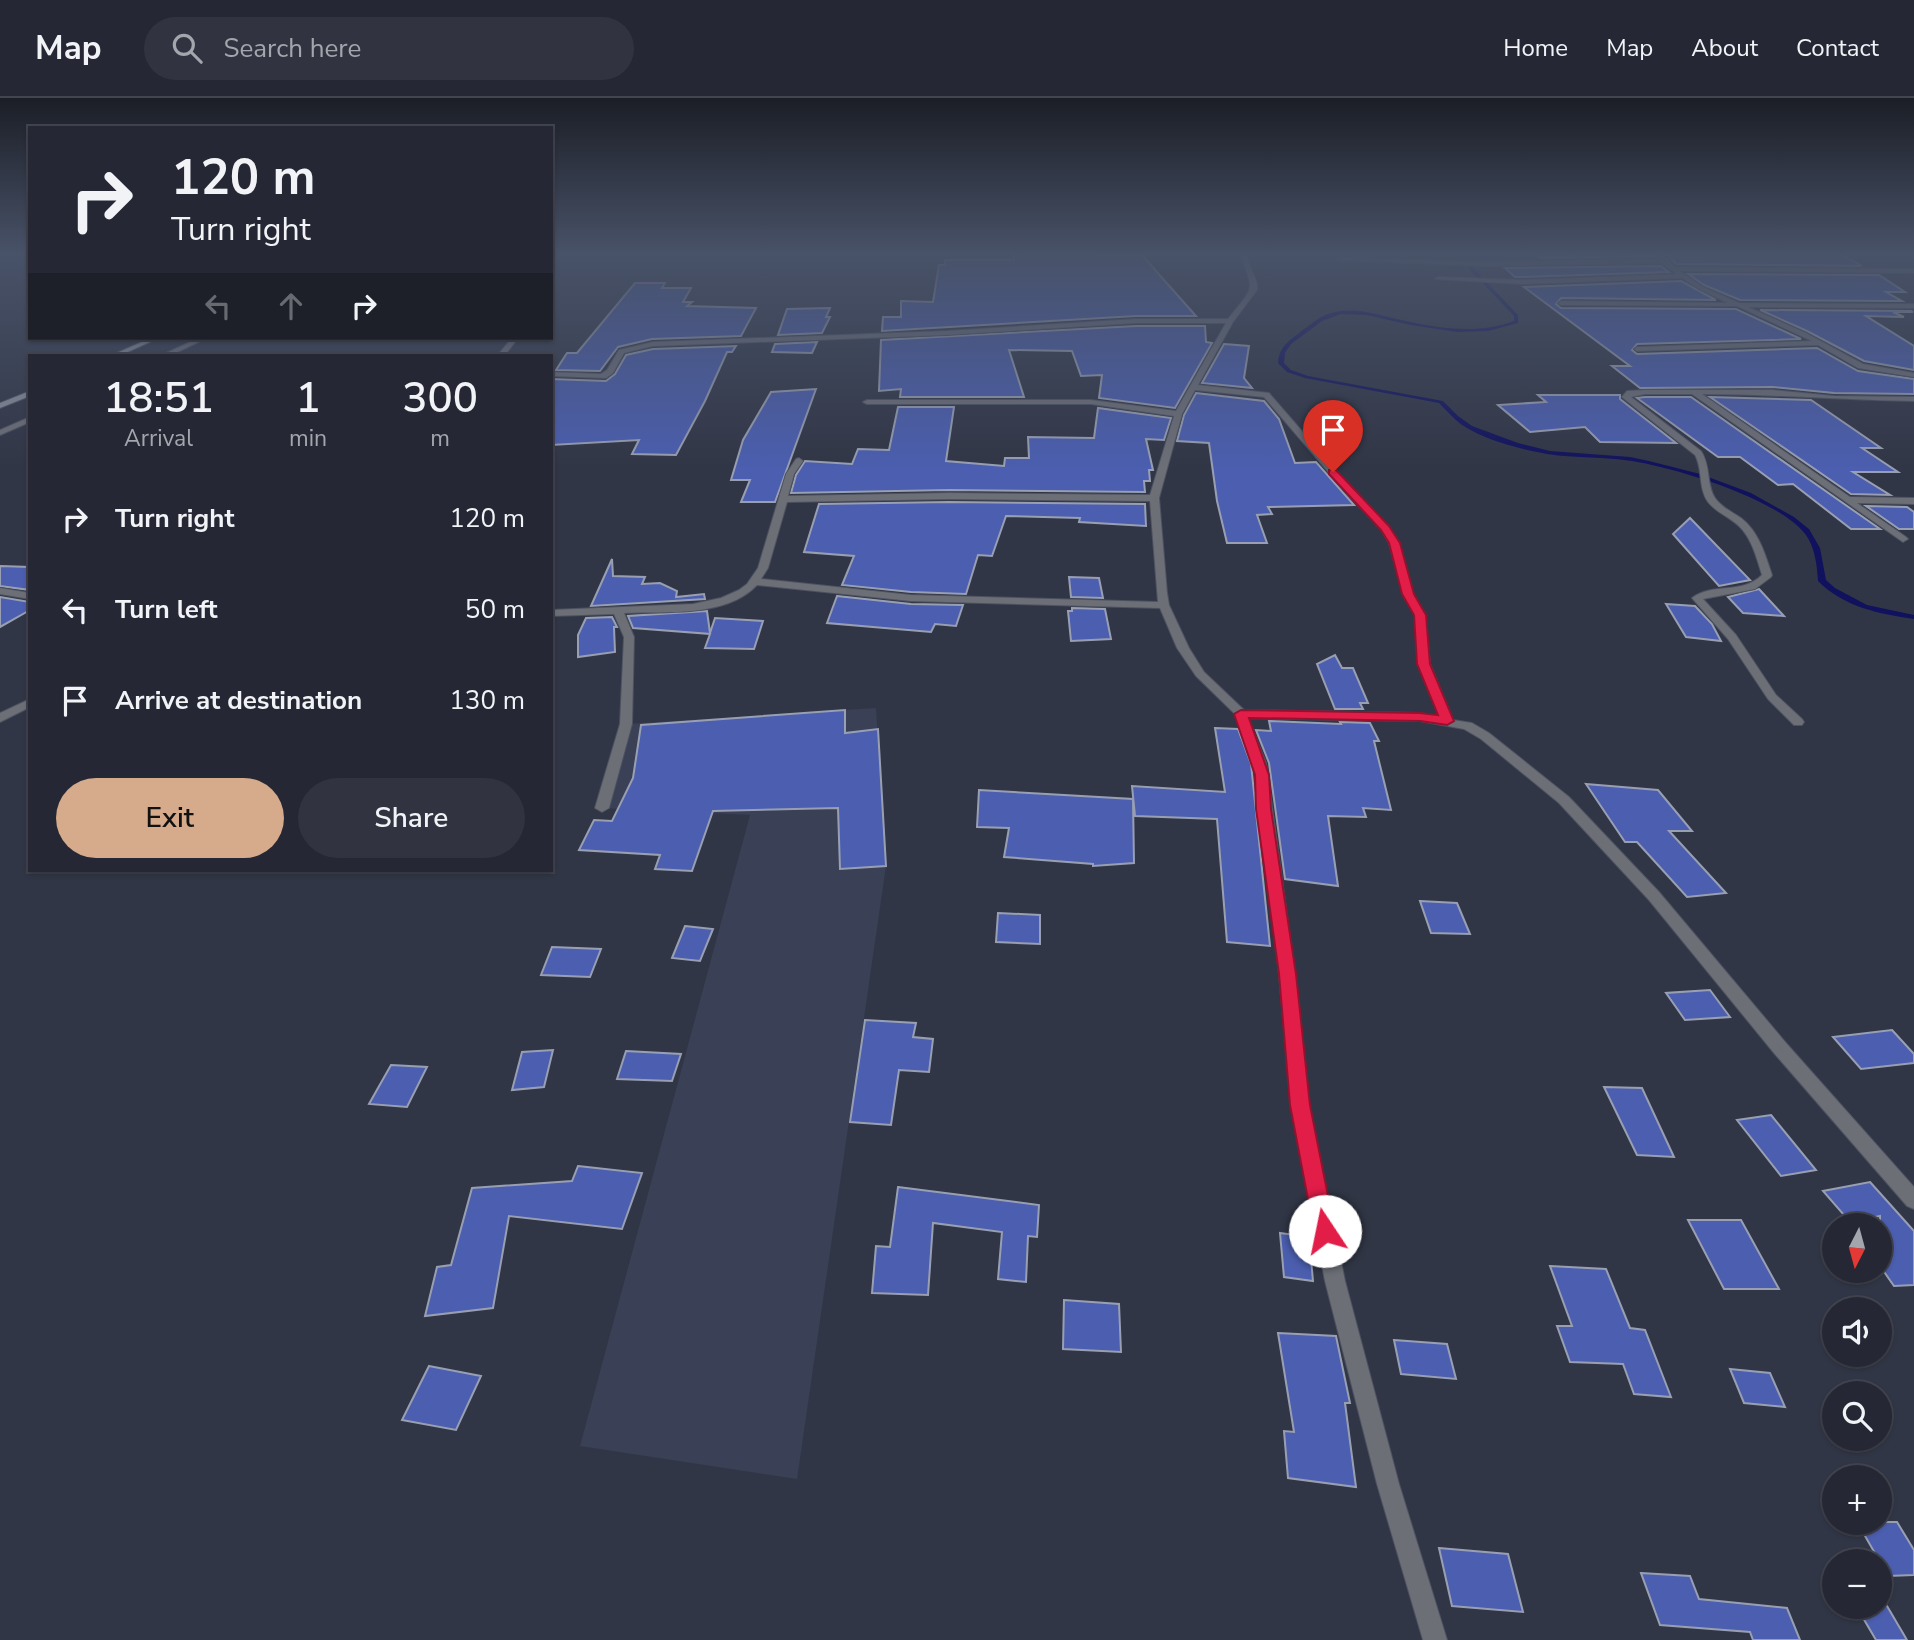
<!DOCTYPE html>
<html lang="en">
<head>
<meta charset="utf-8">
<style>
  :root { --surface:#252834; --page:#313440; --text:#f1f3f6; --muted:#a3a6ac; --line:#42444f; --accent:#d6ab8b }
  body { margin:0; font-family:"Nunito Sans",sans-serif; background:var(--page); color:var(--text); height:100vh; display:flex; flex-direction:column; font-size:26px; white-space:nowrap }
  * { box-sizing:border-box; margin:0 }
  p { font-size:23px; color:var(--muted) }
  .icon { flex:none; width:38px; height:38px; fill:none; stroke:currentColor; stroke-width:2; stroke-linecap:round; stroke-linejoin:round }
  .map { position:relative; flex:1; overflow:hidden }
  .details { position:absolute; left:28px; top:256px; width:525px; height:518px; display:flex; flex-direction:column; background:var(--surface); border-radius:0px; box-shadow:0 2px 5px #0004,0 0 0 2px var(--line) }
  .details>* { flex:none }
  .hud { position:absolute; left:28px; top:28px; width:525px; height:214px; border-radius:0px; box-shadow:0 2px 5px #0004,0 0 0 2px var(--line); background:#252834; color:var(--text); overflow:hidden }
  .needle { width:46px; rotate:186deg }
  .fabs { position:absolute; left:1822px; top:1115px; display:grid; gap:14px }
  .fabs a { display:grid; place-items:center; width:70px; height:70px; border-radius:50%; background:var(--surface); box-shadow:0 2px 5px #0004,0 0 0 2px var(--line); font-size:35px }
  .pin { position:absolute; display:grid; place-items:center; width:60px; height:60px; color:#fff; margin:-72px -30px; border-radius:50% 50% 50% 0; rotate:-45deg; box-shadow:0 0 7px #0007 }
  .pin .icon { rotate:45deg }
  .me { position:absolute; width:77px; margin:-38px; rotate:349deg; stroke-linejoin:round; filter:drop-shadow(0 0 5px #0008) }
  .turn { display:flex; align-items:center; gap:24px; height:147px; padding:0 28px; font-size:32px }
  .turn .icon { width:91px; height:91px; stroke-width:2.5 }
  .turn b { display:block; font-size:49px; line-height:60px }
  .lanes { display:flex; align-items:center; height:66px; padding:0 28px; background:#0003; justify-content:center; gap:35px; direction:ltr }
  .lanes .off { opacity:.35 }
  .eta { display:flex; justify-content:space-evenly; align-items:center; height:119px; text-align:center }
  .eta b { font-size:42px; font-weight:600; line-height:49px }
  .action { display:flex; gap:14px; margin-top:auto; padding:14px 28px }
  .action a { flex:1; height:80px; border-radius:42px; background:var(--accent); color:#111; font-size:28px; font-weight:600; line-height:80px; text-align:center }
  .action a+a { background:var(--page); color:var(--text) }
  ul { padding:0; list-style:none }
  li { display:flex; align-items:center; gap:21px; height:91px; padding:0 28px }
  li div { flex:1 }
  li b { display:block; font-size:26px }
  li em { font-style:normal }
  header { display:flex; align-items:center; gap:42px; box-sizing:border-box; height:98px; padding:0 35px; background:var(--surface); border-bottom:2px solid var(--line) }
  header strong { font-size:33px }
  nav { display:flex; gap:38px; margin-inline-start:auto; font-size:24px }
  .search { width:490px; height:63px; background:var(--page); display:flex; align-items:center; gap:18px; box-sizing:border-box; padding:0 24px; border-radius:38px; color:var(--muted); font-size:26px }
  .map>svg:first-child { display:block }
  .built { fill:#3a4056 }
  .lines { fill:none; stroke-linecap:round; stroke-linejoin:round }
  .stream { fill:#11125e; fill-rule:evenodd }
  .building { fill:#4b5eaf; stroke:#999fb2; stroke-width:2 }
  .street-casing { stroke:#4d5261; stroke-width:2 }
  .secondary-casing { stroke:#4d5261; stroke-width:2 }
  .street { fill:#6d6f77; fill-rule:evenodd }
  .secondary { fill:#8b8f9c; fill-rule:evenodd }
  .route { fill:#e11d48; stroke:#92132f; stroke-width:2 }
</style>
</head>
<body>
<header>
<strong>Map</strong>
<div class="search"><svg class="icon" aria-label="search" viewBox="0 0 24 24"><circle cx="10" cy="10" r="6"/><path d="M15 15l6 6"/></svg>Search here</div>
<nav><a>Home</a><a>Map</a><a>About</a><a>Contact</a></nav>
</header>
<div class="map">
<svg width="1914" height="1542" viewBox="0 0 1914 1542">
  <rect width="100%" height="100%" fill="#313646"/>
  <path class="built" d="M 876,610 L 886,768 L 797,1381 L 580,1348 L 750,717 L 602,710 L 626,626 Z"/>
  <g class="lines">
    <path class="stream" d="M 1453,154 L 1458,154 L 1518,217 L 1518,225 L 1488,233 L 1457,234 L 1411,227 L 1366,217 L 1341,216 L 1322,223 L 1291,246 L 1285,255 L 1284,265 L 1291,272 L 1308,278 L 1443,303 L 1458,318 L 1472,328 L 1518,345 L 1550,353 L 1630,359 L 1649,363 L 1700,376 L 1751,395 L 1794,419 L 1809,431 L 1820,450 L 1826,482 L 1835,490 L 1867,507 L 1914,517 L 1914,521 C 1879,516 1844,509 1818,483 C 1817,467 1815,450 1806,437 C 1779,401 1676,370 1632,363 C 1601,358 1568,361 1537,354 C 1512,349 1484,341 1462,327 C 1454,321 1447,313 1439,305 L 1305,280 L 1287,274 L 1278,265 C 1279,250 1287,244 1299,235 C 1309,228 1318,219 1331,215 C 1355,208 1378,217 1401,222 C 1438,230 1477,237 1514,223 L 1514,218 Z"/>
  </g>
  <g class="building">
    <path d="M 1014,154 L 1141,156 L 1196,218 L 1136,218 L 882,233 L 883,219 L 901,219 L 901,203 L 933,204 L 939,167 L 945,167 L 945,162 L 1014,162 Z"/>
    <path d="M 1566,154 L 1656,154 L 1656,158 L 1540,160 L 1537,158 L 1570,159 Z"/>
    <path d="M 1665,154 L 1837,154 L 1862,168 L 1676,166 Z"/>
    <path d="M 1661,168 L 1669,174 L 1521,179 L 1515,179 L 1505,170 Z"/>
    <path d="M 1688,176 L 1879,177 L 1905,194 L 1886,194 L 1902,203 L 1895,203 L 1740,202 L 1704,187 Z"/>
    <path d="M 1681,183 L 1716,202 L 1561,200 L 1556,206 L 1561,210 L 1736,211 L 1801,241 L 1637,246 L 1632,252 L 1637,256 L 1817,250 L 1858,273 L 1914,281 L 1914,296 L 1834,295 L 1773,289 L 1640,290 L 1612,268 L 1630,268 L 1524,189 Z"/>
    <path d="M 635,185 L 665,185 L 662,190 L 691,190 L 683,204 L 692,204 L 687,208 L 756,210 L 741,238 L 652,241 L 618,249 L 600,273 L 556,272 L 567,255 L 577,255 Z"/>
    <path d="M 830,210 L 826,219 L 830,219 L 822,235 L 778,237 L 787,211 Z"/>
    <path d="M 1760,212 L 1911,213 L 1913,214 L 1893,214 L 1904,219 L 1866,218 L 1914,248 L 1914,272 L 1864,263 L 1807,233 Z"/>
    <path d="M 1136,228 L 1205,228 L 1206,244 L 1212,245 L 1175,310 L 1099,300 L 1102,277 L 1081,278 L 1072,253 L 1009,252 L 1024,299 L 900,299 L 901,291 L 879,293 L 881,242 Z"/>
    <path d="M 817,244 L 812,255 L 772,254 L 775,246 Z"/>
    <path d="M 1224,246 L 1249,248 L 1244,280 L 1252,290 L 1202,285 Z"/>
    <path d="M 736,248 L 732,254 L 727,254 L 705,303 L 676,357 L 632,356 L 639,342 L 551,347 L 551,281 L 606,283 L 615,276 L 626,257 L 653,251 Z"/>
    <path d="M 816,291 L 775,404 L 741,404 L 750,382 L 731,382 L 743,342 L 771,294 Z"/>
    <path d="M 1196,295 L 1264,303 L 1279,321 L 1295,365 L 1316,364 L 1354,407 L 1268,409 L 1272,416 L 1257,417 L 1267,445 L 1227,445 L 1217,403 L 1209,345 L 1177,343 L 1184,317 Z"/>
    <path d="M 1538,297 L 1620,297 L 1620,301 L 1676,345 L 1600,344 L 1585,329 L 1530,334 L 1498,307 L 1546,304 Z"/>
    <path d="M 1645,299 L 1691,299 L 1880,431 L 1851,431 L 1793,386 L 1778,387 L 1740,359 L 1718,359 L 1637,300 Z"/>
    <path d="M 1710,299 L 1811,302 L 1881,350 L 1862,350 L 1898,374 L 1853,374 L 1890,397 L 1851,396 Z"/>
    <path d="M 898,309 L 954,309 L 946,363 L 1004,368 L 1005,360 L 1029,360 L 1028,339 L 1094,340 L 1098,310 L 1171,320 L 1164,342 L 1146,341 L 1153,372 L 1149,372 L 1150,383 L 1144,383 L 1145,394 L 949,392 L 791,395 L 796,377 L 805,363 L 852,366 L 858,351 L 889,352 Z"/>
    <path d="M 949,404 L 1145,406 L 1146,428 L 1079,424 L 1080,420 L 1006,418 L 992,458 L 978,457 L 966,496 L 911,494 L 842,487 L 854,458 L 804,454 L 819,406 Z"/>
    <path d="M 1866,408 L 1907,409 L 1914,414 L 1914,431 L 1899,431 Z"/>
    <path d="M 1690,420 L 1750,482 L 1719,488 L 1673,436 Z"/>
    <path d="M 612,461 L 613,478 L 645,479 L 642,486 L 660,485 L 677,493 L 676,499 L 704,496 L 705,501 L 591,508 Z"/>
    <path d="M 0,468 L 30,469 L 30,492 L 0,488 Z"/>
    <path d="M 1069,479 L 1099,480 L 1103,500 L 1071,499 Z"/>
    <path d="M 1759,491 L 1784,518 L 1743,515 L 1728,499 Z"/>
    <path d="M 837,498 L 911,506 L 963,507 L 956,528 L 935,526 L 931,534 L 827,525 Z"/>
    <path d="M 0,499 L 30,504 L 30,512 L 0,529 Z"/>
    <path d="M 1666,506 L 1695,508 L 1712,526 L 1721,543 L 1686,539 Z"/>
    <path d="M 1072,510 L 1105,511 L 1111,541 L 1071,543 L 1068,513 L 1072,513 Z"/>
    <path d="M 707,513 L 710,535 L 715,520 L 763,523 L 754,551 L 705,550 L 710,536 L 633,530 L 628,518 Z"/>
    <path d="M 612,519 L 617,529 L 614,529 L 615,554 L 578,559 L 578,537 L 586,520 Z"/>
    <path d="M 1335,557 L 1342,570 L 1353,570 L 1368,605 L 1360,605 L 1363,611 L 1335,611 L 1317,566 Z"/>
    <path d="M 845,612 L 845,635 L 878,631 L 886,768 L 840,771 L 838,710 L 713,713 L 692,773 L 655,771 L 660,757 L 579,752 L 594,722 L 612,723 L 633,680 L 641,627 Z"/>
    <path d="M 1269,623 L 1341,626 L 1340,624 L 1370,625 L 1379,643 L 1374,643 L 1391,712 L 1363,710 L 1366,719 L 1328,718 L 1338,788 L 1285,781 L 1269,665 L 1256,632 L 1271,633 Z"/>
    <path d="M 1215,630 L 1238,631 L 1251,666 L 1270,848 L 1227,844 L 1217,721 L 1135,718 L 1132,688 L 1225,694 Z"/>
    <path d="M 1586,686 L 1658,692 L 1692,733 L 1669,733 L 1726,795 L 1687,799 L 1637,744 L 1625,744 Z"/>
    <path d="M 979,692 L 1133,701 L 1134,765 L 1093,768 L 1093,766 L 1004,759 L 1009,730 L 977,729 Z"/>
    <path d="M 1420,803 L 1457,805 L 1470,836 L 1431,835 Z"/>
    <path d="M 998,815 L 1040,817 L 1040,846 L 996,844 Z"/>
    <path d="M 685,828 L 713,831 L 700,863 L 672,860 Z"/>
    <path d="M 552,849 L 601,851 L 590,879 L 541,877 Z"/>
    <path d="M 1710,892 L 1730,919 L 1685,922 L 1666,895 Z"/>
    <path d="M 865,922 L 916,925 L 913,939 L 933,941 L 929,974 L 899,972 L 891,1027 L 850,1024 Z"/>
    <path d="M 1892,932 L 1914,956 L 1914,965 L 1861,971 L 1833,939 Z"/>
    <path d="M 553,952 L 544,989 L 512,992 L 522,954 Z"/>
    <path d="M 626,953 L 681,956 L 672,983 L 617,981 Z"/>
    <path d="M 391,967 L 427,969 L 407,1009 L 369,1006 Z"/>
    <path d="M 1604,989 L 1642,990 L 1674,1059 L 1637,1057 Z"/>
    <path d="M 1771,1017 L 1816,1072 L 1781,1078 L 1737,1022 Z"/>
    <path d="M 578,1068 L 642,1075 L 622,1131 L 509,1118 L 493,1210 L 425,1218 L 437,1169 L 451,1167 L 472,1090 L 572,1083 Z"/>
    <path d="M 1870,1084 L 1914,1133 L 1914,1187 L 1894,1188 L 1880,1168 L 1880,1118 L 1850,1124 L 1823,1093 Z"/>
    <path d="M 898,1089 L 1039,1107 L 1037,1139 L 1028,1138 L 1026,1184 L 998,1181 L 1002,1134 L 933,1125 L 928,1197 L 872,1195 L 876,1148 L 890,1149 Z"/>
    <path d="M 1688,1122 L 1741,1122 L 1779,1191 L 1724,1191 Z"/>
    <path d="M 1280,1135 L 1309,1139 L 1313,1183 L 1284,1179 Z"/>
    <path d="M 1550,1168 L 1606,1171 L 1630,1230 L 1645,1232 L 1671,1299 L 1634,1296 L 1623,1266 L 1570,1264 L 1557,1228 L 1572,1228 Z"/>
    <path d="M 1064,1202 L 1119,1206 L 1121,1254 L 1063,1251 Z"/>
    <path d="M 1278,1235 L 1336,1238 L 1350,1305 L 1345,1305 L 1356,1389 L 1288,1380 L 1284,1333 L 1294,1334 Z"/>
    <path d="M 1394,1242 L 1447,1246 L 1456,1281 L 1401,1276 Z"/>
    <path d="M 429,1268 L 481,1278 L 456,1332 L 402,1322 Z"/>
    <path d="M 1730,1271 L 1770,1275 L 1785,1309 L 1744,1305 Z"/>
    <path d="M 1857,1424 L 1897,1424 L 1914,1452 L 1914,1477 L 1888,1478 Z"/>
    <path d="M 1439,1450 L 1508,1456 L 1523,1514 L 1452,1508 Z"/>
    <path d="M 1641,1475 L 1690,1478 L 1699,1501 L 1787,1510 L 1800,1542 L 1753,1542 L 1750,1534 L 1660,1527 Z"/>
    <path d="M 1856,1508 L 1887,1508 L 1907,1542 L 1876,1542 Z"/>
  </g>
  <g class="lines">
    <defs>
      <g id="street">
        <path d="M 1239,154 L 1245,154 L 1257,185 L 1257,192 L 1233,224 L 1198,287 L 1269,295 L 1354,393 L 1388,428 L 1399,445 L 1413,496 L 1425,517 L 1430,566 L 1453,622 L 1472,625 L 1489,635 L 1569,699 L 1659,794 L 1786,945 L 1914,1089 L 1914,1111 L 1907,1108 L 1774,955 L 1649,802 L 1559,705 L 1481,641 L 1464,631 L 1420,623 L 1248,620 L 1266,665 L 1295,876 L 1309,1007 L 1345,1183 L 1399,1386 L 1447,1542 L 1423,1542 L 1377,1386 L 1325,1183 L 1291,1007 L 1279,876 L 1254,665 L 1236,617 L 1196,578 L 1177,550 L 1160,510 L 911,503 L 757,487 C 726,520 665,513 624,515 L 634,539 L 632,626 L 609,710 L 602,714 L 595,710 L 620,626 L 624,539 L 614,516 L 551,518 L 551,512 L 693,506 L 721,500 L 739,492 L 747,486 L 758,470 L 786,376 L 796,361 L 799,360 L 803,363 L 794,376 L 788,398 L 949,395 L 1150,397 L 1174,318 L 1091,306 L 867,306 L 863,304 L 867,302 L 1091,302 L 1176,313 L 1226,225 L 1136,225 L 946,237 L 653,248 L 624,255 L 613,275 L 606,280 L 551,278 L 551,274 L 601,276 L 607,272 L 619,252 L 653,244 L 946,233 L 1136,221 L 1228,221 C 1255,187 1255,195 1239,154 ZM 1195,292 L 1264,299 L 1348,397 L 1381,431 L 1389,445 L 1403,496 L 1415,517 L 1418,566 L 1440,619 L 1420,615 L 1244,612 L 1204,574 L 1189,550 L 1169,507 L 1167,495 L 1159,400 L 1182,316 ZM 949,401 L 1150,403 L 1158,504 L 911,497 L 761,481 L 768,470 L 787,404 Z"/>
        <path d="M 1661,154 L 1675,169 L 1914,171 L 1914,175 L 1680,173 L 1703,189 L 1739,205 L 1914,206 L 1914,210 L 1748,209 L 1806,235 L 1863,266 L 1914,275 L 1914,279 L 1858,270 L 1818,247 L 1637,253 L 1634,251 L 1637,249 L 1812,243 L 1737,208 L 1561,207 L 1558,205 L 1561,203 L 1728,205 L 1699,191 L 1682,180 L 1521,186 L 1435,181 L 1438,179 L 1521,182 L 1677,176 L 1662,165 L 1486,168 L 1337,162 L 1340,160 L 1486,164 L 1661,161 L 1658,156 Z"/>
        <path d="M 199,240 L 207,240 L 171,257 L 162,257 Z"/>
        <path d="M 512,240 L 518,240 L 505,257 L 498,257 Z"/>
        <path d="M 1645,292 L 1773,292 L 1834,298 L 1914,299 L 1914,303 C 1843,302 1773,296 1702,296 L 1850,399 L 1914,400 L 1914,406 L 1857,405 L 1906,439 L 1908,441 L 1903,444 L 1692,296 L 1645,296 L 1631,299 L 1701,353 C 1711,368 1706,386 1715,400 C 1721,409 1732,414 1741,420 C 1759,434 1765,456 1772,477 L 1771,479 L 1755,491 L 1703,501 L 1736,537 L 1776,597 L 1802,621 L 1804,624 L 1802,627 L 1794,627 L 1768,601 L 1728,541 L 1692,500 C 1713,484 1742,497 1762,477 C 1756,458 1751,436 1734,424 C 1725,417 1715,413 1708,404 C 1698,390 1703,371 1695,357 L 1622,299 L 1627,293 Z"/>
        <path d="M 30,319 L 30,324 L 0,337 L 0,332 Z"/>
        <path d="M 0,490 L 30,495 L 30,501 L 0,496 Z"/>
        <path d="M 30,601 L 30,609 L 0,624 L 0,615 Z"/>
      </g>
      <g id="secondary">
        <path d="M 151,240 L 159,240 L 121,257 L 112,257 Z"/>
        <path d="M 30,293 L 30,298 L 0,310 L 0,305 Z"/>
      </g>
    </defs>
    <use href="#street" class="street-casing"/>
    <use href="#secondary" class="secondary-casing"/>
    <use href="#street" class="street"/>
    <use href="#secondary" class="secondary"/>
  </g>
  <linearGradient id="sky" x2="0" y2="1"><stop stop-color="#1b1e26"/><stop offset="0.42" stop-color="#485268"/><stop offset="1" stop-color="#485268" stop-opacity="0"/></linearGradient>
  <rect width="1914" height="370" fill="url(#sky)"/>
  <path class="route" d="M 1329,372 L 1336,372 L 1389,428 L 1400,445 L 1414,496 L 1426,517 L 1430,566 L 1454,623 L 1447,627 L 1420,623 L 1249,620 L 1269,677 L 1271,711 L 1296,876 L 1310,1007 L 1335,1133 L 1332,1140 L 1325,1143 L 1317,1140 L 1314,1133 L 1290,1007 L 1279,876 L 1256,711 L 1255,677 L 1234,616 L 1241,612 L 1420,615 L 1438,617 L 1417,566 L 1414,517 L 1402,496 L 1389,445 L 1381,432 L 1329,376 Z"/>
</svg>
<div class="fabs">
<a><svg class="needle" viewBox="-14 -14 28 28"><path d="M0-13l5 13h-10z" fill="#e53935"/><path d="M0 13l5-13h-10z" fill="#a3a6ac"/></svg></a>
<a><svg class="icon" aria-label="sound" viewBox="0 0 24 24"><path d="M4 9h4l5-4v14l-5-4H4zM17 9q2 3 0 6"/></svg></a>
<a><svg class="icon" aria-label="search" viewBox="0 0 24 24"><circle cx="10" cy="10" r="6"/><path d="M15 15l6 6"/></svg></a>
<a>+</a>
<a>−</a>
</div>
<div class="pin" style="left:1333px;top:374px;background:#d93025"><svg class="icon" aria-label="arrive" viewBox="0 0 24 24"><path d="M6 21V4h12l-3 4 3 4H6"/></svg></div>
<svg class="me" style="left:1325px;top:1133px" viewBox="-20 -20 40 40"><circle r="19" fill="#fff"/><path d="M0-13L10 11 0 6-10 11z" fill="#e11d48"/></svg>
<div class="hud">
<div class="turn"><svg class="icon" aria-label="right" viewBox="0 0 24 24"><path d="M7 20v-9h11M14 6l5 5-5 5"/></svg><div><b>120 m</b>Turn right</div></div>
<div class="lanes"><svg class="icon off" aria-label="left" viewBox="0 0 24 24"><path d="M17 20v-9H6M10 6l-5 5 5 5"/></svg><svg class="icon off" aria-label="ahead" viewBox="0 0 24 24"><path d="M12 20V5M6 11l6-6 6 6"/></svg><svg class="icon" aria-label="right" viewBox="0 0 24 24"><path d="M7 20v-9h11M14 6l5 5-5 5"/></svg></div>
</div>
<section class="details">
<div class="eta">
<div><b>18:51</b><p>Arrival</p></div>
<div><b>1</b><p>min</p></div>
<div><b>300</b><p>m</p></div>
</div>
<ul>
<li><svg class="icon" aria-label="right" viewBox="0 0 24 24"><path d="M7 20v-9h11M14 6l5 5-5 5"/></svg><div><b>Turn right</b></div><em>120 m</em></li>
<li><svg class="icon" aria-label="left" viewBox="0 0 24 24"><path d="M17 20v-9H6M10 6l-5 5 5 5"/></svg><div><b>Turn left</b></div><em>50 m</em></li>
<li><svg class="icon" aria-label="arrive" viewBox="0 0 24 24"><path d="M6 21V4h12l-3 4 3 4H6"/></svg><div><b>Arrive at destination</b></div><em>130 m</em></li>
</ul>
<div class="action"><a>Exit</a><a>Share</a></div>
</section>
</div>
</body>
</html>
